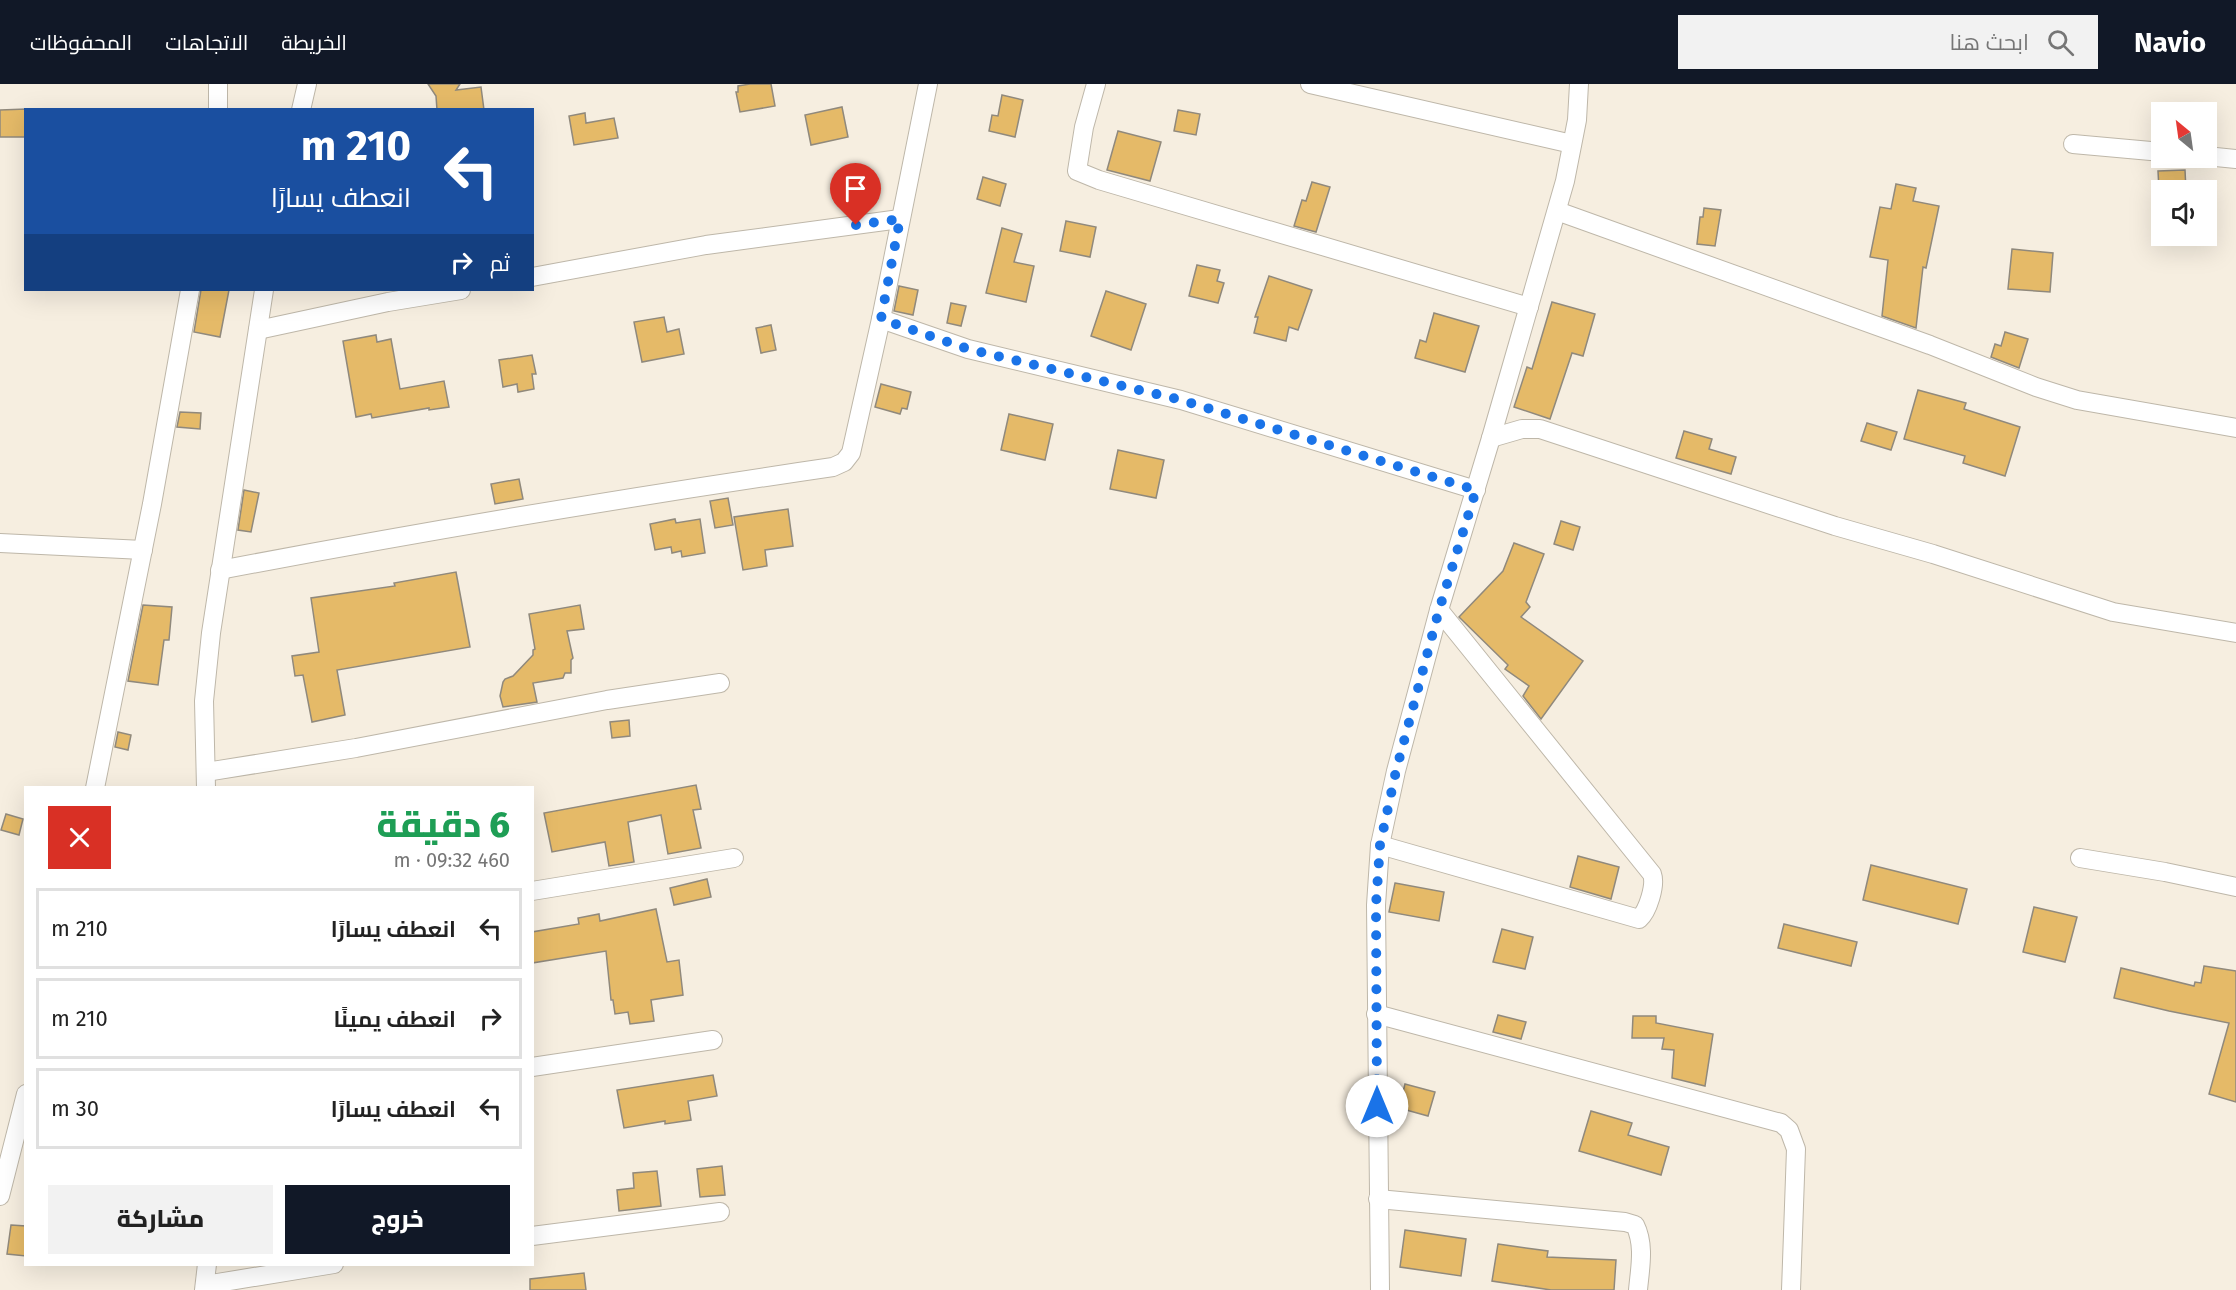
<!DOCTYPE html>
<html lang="ar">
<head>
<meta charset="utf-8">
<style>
  :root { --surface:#fff; --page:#f2f2f2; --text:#222; --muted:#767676; --line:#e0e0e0; --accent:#111827 }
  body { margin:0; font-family:"Fira Sans",Cairo,sans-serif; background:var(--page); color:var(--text); direction:rtl; height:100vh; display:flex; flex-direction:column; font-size:22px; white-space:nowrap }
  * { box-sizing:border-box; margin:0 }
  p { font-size:20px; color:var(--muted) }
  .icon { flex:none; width:33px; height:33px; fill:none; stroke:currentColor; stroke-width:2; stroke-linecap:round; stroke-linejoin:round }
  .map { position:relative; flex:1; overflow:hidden; direction:ltr }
  .sheet { position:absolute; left:24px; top:702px; width:510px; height:480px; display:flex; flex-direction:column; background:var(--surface); border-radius:0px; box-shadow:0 6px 24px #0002; direction:rtl }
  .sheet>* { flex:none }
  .hud { position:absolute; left:24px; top:24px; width:510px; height:183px; border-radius:0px; box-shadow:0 6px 24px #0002; direction:rtl; background:#1a4fa0; color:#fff; overflow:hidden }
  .needle { width:39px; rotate:331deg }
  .tools { position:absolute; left:2151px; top:18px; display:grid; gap:12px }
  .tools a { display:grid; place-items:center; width:66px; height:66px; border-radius:0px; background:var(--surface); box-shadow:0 6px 24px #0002; font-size:30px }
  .pin { position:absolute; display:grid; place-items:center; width:51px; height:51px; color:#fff; margin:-62px -26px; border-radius:50% 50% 50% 0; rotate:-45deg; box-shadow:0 0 6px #0007 }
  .pin .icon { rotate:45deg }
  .me { position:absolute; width:66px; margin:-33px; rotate:0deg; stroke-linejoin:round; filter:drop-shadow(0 0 4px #0008) }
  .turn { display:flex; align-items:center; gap:21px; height:126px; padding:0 24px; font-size:27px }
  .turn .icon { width:78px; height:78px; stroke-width:2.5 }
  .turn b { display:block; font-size:42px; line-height:51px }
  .then { display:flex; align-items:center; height:57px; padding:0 24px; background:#0003; gap:12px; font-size:22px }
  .round { display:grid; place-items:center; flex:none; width:63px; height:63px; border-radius:0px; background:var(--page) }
  .head { display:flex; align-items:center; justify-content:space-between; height:102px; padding:0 24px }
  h1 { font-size:36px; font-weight:800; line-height:45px; color:#1e9e55 }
  .cta { display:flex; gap:12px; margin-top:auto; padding:12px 24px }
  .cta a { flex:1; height:69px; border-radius:0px; background:var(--accent); color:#fff; font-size:24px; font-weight:800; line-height:69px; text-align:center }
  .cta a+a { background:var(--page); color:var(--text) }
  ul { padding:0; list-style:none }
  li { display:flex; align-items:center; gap:18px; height:81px; margin:0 12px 9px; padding:0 12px; border:3px solid var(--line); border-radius:0px }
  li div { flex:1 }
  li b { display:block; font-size:22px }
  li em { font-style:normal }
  header { display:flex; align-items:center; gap:36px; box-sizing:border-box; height:84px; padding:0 30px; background:var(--accent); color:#fff }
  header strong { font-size:28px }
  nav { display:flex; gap:33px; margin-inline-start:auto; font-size:21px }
  .search { width:420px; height:54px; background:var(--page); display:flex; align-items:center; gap:15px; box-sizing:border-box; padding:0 21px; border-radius:0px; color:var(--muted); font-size:22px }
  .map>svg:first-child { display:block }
  .building { fill:#e5ba68; stroke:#90897c; stroke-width:1.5 }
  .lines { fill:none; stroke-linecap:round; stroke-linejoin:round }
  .minor-casing { stroke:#beb7a9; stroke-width:20 }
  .minor { stroke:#fff; stroke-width:18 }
  .route { stroke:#1a73e8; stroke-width:10; stroke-dasharray:0 18 }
</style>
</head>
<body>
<header>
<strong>Navio</strong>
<div class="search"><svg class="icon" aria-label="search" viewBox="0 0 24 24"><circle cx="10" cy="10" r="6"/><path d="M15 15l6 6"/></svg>ابحث هنا</div>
<nav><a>الخريطة</a><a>الاتجاهات</a><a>المحفوظات</a></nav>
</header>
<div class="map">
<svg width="2236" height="1206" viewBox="0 0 2236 1206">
  <rect width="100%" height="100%" fill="#f6eee0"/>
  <g class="building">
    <path d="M 428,0 L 460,0 L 456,6 L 481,3 L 484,26 L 437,26 L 436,12 Z"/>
    <path d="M 750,0 L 771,0 L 775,22 L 740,28 L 736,8 L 738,8 L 738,2 Z"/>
    <path d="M 1002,11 L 1023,16 L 1015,53 L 989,47 L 992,31 L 998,32 Z"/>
    <path d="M 842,23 L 848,53 L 811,61 L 805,31 Z"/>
    <path d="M 26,25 L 26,53 L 0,53 L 0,26 Z"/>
    <path d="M 1178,26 L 1200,30 L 1196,51 L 1174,47 Z"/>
    <path d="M 585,29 L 586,39 L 614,34 L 618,54 L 574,61 L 569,32 Z"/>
    <path d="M 1118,47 L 1161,58 L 1150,97 L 1107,86 Z"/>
    <path d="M 2185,86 L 2186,106 L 2159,106 L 2158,87 Z"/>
    <path d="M 983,93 L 1006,100 L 1000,122 L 977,115 Z"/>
    <path d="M 1312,98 L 1330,103 L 1316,148 L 1294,142 L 1302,116 L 1306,117 Z"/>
    <path d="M 1896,100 L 1916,104 L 1913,117 L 1939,122 L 1926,184 L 1923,183 L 1916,244 L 1882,232 L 1888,176 L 1870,173 L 1880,123 L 1891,125 Z"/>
    <path d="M 1704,124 L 1721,126 L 1715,162 L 1697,160 L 1700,133 L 1703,133 Z"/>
    <path d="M 1066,137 L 1096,143 L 1090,173 L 1060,167 Z"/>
    <path d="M 1002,144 L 1022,150 L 1014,178 L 1034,182 L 1026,218 L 986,209 Z"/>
    <path d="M 2012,165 L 2053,169 L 2050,208 L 2008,205 Z"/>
    <path d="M 1197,181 L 1220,186 L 1217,197 L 1224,199 L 1218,219 L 1189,212 Z"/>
    <path d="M 1269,192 L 1312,206 L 1298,246 L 1289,243 L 1286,257 L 1254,249 L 1258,233 L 1255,233 Z"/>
    <path d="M 899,202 L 918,206 L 913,231 L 894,227 Z"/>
    <path d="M 201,206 L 229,206 L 220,253 L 194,248 Z"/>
    <path d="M 1106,207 L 1146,220 L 1131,266 L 1091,252 Z"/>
    <path d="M 1552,218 L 1595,230 L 1583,272 L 1572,269 L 1550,335 L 1514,323 L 1527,283 L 1532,285 Z"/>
    <path d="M 951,219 L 966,222 L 961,242 L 947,239 Z"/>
    <path d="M 1434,229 L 1479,242 L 1465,288 L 1415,274 L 1420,256 L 1426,258 Z"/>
    <path d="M 664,233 L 667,248 L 679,245 L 684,270 L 642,278 L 634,238 Z"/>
    <path d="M 771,241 L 776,266 L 761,269 L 756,244 Z"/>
    <path d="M 2005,248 L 2028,255 L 2019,284 L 1991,273 L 1995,260 L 2001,262 Z"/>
    <path d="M 376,251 L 377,258 L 391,255 L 400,305 L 444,297 L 449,323 L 429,326 L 429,324 L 372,334 L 371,330 L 356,333 L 343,257 Z"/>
    <path d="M 532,271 L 536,290 L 532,290 L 534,305 L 518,308 L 517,300 L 503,303 L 499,276 Z"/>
    <path d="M 881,300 L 911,308 L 907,325 L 902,324 L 900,330 L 875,323 Z"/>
    <path d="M 1918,306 L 1966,319 L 1964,325 L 2020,343 L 2005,392 L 1963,379 L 1965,372 L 1904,355 Z"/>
    <path d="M 180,328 L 201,329 L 200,345 L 177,343 Z"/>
    <path d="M 1009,330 L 1053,340 L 1045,376 L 1001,366 Z"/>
    <path d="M 1867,339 L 1897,348 L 1891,366 L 1861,357 Z"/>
    <path d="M 1684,347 L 1712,355 L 1709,365 L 1736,373 L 1731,390 L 1676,374 Z"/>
    <path d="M 1118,366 L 1164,376 L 1156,414 L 1110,405 Z"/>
    <path d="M 519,395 L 523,415 L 495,420 L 491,400 Z"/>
    <path d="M 244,406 L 259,409 L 251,448 L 238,446 Z"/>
    <path d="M 728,414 L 733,441 L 715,444 L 710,417 Z"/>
    <path d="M 788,425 L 793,462 L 765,466 L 767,482 L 743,486 L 734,433 Z"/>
    <path d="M 675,435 L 676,439 L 700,435 L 705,469 L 682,473 L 681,467 L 672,469 L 671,463 L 655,466 L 650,440 Z"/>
    <path d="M 1561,437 L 1580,443 L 1573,466 L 1554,460 Z"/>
    <path d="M 1514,459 L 1544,470 L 1526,518 L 1530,523 L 1521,533 L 1583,577 L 1541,635 L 1523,612 L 1529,602 L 1505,585 L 1508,581 L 1459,533 L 1503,487 Z"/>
    <path d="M 456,488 L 470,563 L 337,586 L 345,631 L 312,638 L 303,591 L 295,592 L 292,572 L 319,568 L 311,514 L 395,502 L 394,499 Z"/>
    <path d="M 143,521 L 172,523 L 169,556 L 164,556 L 158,601 L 128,597 Z"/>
    <path d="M 580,521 L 584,545 L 567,547 L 573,574 L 571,576 L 571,589 L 565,589 L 563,594 L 533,599 L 537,618 L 503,623 L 500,612 L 503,598 L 505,595 L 513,592 L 533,571 L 533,566 L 535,565 L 529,530 Z"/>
    <path d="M 629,636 L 630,652 L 612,654 L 610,638 Z"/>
    <path d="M 118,648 L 131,651 L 128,666 L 115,663 Z"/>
    <path d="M 696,701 L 701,725 L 693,726 L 701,764 L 668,770 L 661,731 L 628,738 L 634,778 L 609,782 L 605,758 L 552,768 L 544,729 Z"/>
    <path d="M 6,730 L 23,735 L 19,751 L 1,746 Z"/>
    <path d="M 1578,772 L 1619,783 L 1611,815 L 1570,803 Z"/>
    <path d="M 1871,781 L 1967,805 L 1958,840 L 1863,816 Z"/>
    <path d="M 707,795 L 711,813 L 674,821 L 670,804 Z"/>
    <path d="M 1395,799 L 1444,808 L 1439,837 L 1389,828 Z"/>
    <path d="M 2034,823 L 2077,833 L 2065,878 L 2023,868 Z"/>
    <path d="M 656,825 L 667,878 L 679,876 L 683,911 L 651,916 L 654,937 L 630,940 L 628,928 L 615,930 L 613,916 L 611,916 L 606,867 L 532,879 L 532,848 L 579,840 L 578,834 L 599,830 L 600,837 Z"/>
    <path d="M 1784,840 L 1857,858 L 1851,882 L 1778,864 Z"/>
    <path d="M 1502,845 L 1533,853 L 1525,885 L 1493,878 Z"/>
    <path d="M 2204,882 L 2236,887 L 2236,1018 L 2209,1010 L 2229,939 L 2169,927 L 2114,914 L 2121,884 L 2194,902 L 2195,898 L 2201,899 Z"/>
    <path d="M 1498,931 L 1526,938 L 1521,955 L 1493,948 Z"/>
    <path d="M 1633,932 L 1656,932 L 1656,939 L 1713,950 L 1705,1002 L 1672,994 L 1674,966 L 1662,965 L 1664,954 L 1632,954 Z"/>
    <path d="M 713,991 L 717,1012 L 688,1017 L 691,1036 L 665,1040 L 665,1037 L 624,1044 L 617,1006 Z"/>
    <path d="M 1405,1000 L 1435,1008 L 1428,1032 L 1399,1024 Z"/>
    <path d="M 1591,1027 L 1632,1039 L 1628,1051 L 1669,1063 L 1661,1091 L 1579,1067 Z"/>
    <path d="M 722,1082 L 725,1111 L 700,1113 L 697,1085 Z"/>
    <path d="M 657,1087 L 661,1122 L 619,1127 L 617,1106 L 634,1104 L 633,1089 Z"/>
    <path d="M 11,1141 L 26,1142 L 26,1172 L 7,1170 Z"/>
    <path d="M 1405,1146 L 1466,1155 L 1461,1192 L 1400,1183 Z"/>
    <path d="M 1498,1160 L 1548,1167 L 1547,1173 L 1616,1176 L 1614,1206 L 1551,1206 L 1492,1197 Z"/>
    <path d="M 584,1189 L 586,1206 L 530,1206 L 530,1195 Z"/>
  </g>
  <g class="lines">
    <defs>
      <g id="minor">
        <path d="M 218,0 L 218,26"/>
        <path d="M 1096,0 L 1084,43 L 1077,87 L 1099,96 L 1529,223"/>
        <path d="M 1310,0 L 1572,60"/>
        <path d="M 301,26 L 307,0"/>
        <path d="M 2073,60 L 2162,68"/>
        <path d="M 2206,72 L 2236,75"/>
        <path d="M 1557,127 L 1930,261 L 2036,303 L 2077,316 L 2236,344"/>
        <path d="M 532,193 L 706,161 L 900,135"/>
        <path d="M 881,235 L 968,265 L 1181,316 L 1476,406"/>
        <path d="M 258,246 L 388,218 L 461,206"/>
        <path d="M 1491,354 L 1522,345 L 1540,345 L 1835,442 L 1933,470 L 2113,528 L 2236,549"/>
        <path d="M 0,459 L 143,466"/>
        <path d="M 220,486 C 424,447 628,413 833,383 L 844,378 L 851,369 L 881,235 L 928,0"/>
        <path d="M 206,688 L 356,664 L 607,616 L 720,599"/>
        <path d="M 95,704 L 152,420 L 190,206"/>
        <path d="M 206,704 L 204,617 L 211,549 L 264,206"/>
        <path d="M 1380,761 L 1639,835 C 1648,827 1656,801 1652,790 L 1439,526"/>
        <path d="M 2080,774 L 2165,788 L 2236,803"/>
        <path d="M 532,807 L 734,774"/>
        <path d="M 1376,930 L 1781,1039 L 1789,1046 L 1796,1065 L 1791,1206"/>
        <path d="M 532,983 L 713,956"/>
        <path d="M 0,1112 L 26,1010"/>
        <path d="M 1378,1115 L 1625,1138 L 1635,1141 C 1645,1161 1640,1184 1638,1206"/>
        <path d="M 532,1152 L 720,1128"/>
        <path d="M 205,1201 L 334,1180"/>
        <path d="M 204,1206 L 207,1180"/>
        <path d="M 1380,1206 L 1376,821 L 1380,761 L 1396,687 L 1439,526 L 1491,354 L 1565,97 L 1577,36 L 1579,0"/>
      </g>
    </defs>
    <use href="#minor" class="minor-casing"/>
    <use href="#minor" class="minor"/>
  </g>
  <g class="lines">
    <path class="route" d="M 856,141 L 900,135 L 881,235 L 968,265 L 1181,316 L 1476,406 L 1439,526 L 1396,687 L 1380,761 L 1376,821 L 1377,1022"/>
  </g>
</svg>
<div class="tools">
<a><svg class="needle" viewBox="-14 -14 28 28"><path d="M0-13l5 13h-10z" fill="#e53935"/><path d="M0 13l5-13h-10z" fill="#767676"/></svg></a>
<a><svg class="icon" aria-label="sound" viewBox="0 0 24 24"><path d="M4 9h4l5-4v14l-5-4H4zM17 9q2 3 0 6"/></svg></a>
</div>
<div class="pin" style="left:856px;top:141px;background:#d93025"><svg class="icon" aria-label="arrive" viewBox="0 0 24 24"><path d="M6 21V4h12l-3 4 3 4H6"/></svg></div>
<svg class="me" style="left:1377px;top:1022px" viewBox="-20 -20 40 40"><circle r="19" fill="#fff"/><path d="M0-13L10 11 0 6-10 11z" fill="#1a73e8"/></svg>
<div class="hud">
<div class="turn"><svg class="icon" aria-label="left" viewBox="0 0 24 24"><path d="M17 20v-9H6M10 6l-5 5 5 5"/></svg><div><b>210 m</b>انعطف يسارًا</div></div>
<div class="then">ثم<svg class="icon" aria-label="right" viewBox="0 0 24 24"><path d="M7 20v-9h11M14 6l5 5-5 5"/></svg></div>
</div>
<section class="sheet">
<div class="head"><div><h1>6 دقيقة</h1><p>460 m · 09:32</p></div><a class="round" style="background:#d93025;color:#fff"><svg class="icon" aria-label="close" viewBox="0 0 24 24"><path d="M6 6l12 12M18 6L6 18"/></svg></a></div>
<ul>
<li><svg class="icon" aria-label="left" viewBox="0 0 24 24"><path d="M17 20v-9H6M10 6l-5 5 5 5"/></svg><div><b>انعطف يسارًا</b></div><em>210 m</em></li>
<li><svg class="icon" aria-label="right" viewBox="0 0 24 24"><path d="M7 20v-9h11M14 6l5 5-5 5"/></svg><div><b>انعطف يمينًا</b></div><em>210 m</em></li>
<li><svg class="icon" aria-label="left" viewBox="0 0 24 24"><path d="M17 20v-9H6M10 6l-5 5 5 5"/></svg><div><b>انعطف يسارًا</b></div><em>30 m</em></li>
</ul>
<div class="cta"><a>خروج</a><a>مشاركة</a></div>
</section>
</div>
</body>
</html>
